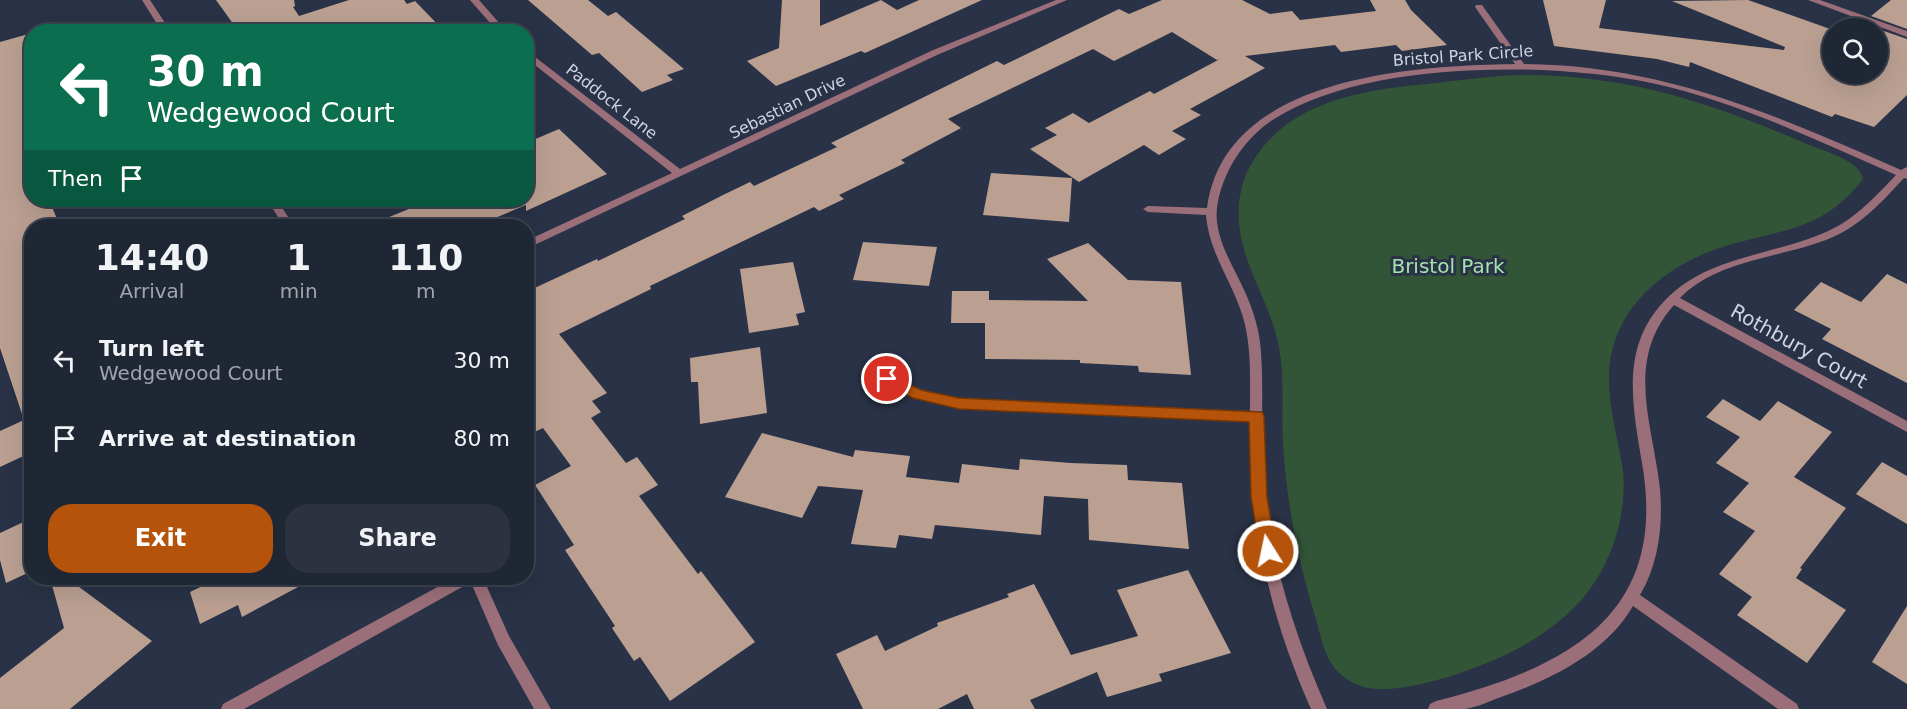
<!DOCTYPE html>
<html lang="en">
<head>
<meta charset="utf-8">
<style>
  :root { --surface:#1f2634; --page:#2c3240; --text:#f1f3f6; --muted:#a1a5ac; --line:#3c434f; --accent:#b45309 }
  body { margin:0; font-family:"DejaVu Sans",sans-serif; background:var(--page); color:var(--text); height:100vh; display:flex; flex-direction:column; font-size:22px; white-space:nowrap }
  * { box-sizing:border-box; margin:0 }
  p { font-size:20px; color:var(--muted) }
  .icon { flex:none; width:33px; height:33px; fill:none; stroke:currentColor; stroke-width:2; stroke-linecap:round; stroke-linejoin:round }
  .map { position:relative; flex:1; overflow:hidden }
  .sheet { position:absolute; left:24px; top:219px; width:510px; height:366px; display:flex; flex-direction:column; background:var(--surface); border-radius:24px; box-shadow:0 6px 24px #0002,0 0 0 2px var(--line) }
  .sheet>* { flex:none }
  .hud { position:absolute; left:24px; top:24px; width:510px; height:183px; border-radius:24px; box-shadow:0 6px 24px #0002,0 0 0 2px var(--line); background:#0b6e4f; color:#fff; overflow:hidden }
  .buttons { position:absolute; left:1822px; top:18px; display:grid; gap:12px }
  .buttons a { display:grid; place-items:center; width:66px; height:66px; border-radius:50%; background:var(--surface); box-shadow:0 6px 24px #0002,0 0 0 2px var(--line); font-size:30px }
  .pin { position:absolute; display:grid; place-items:center; width:51px; height:51px; color:#fff; margin:-26px; border:3px solid #fff; border-radius:50%; box-shadow:0 2px 6px #0007 }
  .me { position:absolute; width:66px; margin:-33px; rotate:350deg; stroke-linejoin:round; filter:drop-shadow(0 0 4px #0008) }
  .turn { display:flex; align-items:center; gap:21px; height:126px; padding:0 24px; font-size:27px }
  .turn .icon { width:78px; height:78px; stroke-width:2.5 }
  .turn b { display:block; font-size:42px; line-height:51px }
  .then { display:flex; align-items:center; height:57px; padding:0 24px; background:#0003; gap:12px; font-size:22px }
  .eta { display:flex; justify-content:space-evenly; align-items:center; height:102px; text-align:center }
  .eta b { font-size:36px; font-weight:700; line-height:42px }
  .primary-button { display:flex; gap:12px; margin-top:auto; padding:12px 24px }
  .primary-button a { flex:1; height:69px; border-radius:24px; background:var(--accent); color:#fff; font-size:24px; font-weight:700; line-height:69px; text-align:center }
  .primary-button a+a { background:var(--page); color:var(--text) }
  ul { padding:0; list-style:none }
  li { display:flex; align-items:center; gap:18px; height:78px; padding:0 24px }
  li div { flex:1 }
  li b { display:block; font-size:22px }
  li em { font-style:normal }
  .map>svg:first-child { display:block }
  .green { fill:#315536 }
  .building { fill:#bba092 }
  .lines { fill:none; stroke-linecap:round; stroke-linejoin:round }
  .minor { fill:#9b6f79; fill-rule:evenodd }
  .tertiary { fill:#9b6f79; fill-rule:evenodd }
  .route { fill:#b45309; stroke:#753606; stroke-width:1.5 }
  .labels { text-anchor:middle; stroke-width:6; stroke-linejoin:round; paint-order:stroke }
  .far-street-label { font-size:16px; fill:#ced4e1; stroke:#293246 }
  .park-label { font-size:20px; fill:#a6e2ad; stroke:#293246 }
  .street-label { font-size:20px; fill:#ced4e1; stroke:#293246 }
</style>
</head>
<body>
<div class="map">
<svg width="1907" height="709" viewBox="0 0 1907 709">
  <rect width="100%" height="100%" fill="#293246"/>
  <path class="green" d="M 1524,75 C 1630,75 1711,103 1807,144 C 1822,150 1861,161 1863,179 C 1826,226 1794,228 1740,242 C 1674,258 1609,304 1609,379 C 1609,409 1618,440 1623,470 C 1627,515 1613,561 1584,597 C 1567,617 1543,635 1521,647 C 1487,666 1417,691 1379,689 C 1364,689 1350,683 1339,673 C 1324,658 1321,636 1315,616 C 1298,560 1287,505 1283,446 C 1281,413 1285,379 1279,347 C 1271,304 1242,265 1239,223 C 1237,200 1242,177 1255,158 C 1296,95 1376,89 1444,82 C 1471,79 1498,75 1524,75 Z"/>
  <g class="building">
    <path d="M 216,0 L 294,0 L 295,6 L 293,7 L 299,16 L 349,0 L 404,0 L 407,4 L 415,1 L 445,32 L 239,32 Z"/>
    <path d="M 528,0 L 588,0 L 608,16 L 616,12 L 684,69 L 667,75 L 673,80 L 642,92 L 599,53 L 592,55 Z"/>
    <path d="M 782,0 L 820,0 L 820,26 L 881,0 L 897,10 L 919,0 L 982,0 L 865,53 L 861,51 L 776,86 L 747,61 L 779,48 Z"/>
    <path d="M 1162,0 L 1242,0 L 1270,14 L 1292,11 L 1300,20 L 1376,11 L 1370,0 L 1405,0 L 1411,10 L 1447,45 L 1402,51 L 1396,45 L 1341,52 L 1335,45 L 1245,56 L 1265,68 L 1190,109 L 1201,115 L 1172,131 L 1186,139 L 1159,155 L 1144,145 L 1079,182 L 1030,149 L 1057,135 L 1045,128 L 1073,113 L 1089,123 L 1150,91 L 1154,94 L 1220,59 L 1217,60 L 1172,32 L 1114,61 L 1093,49 L 948,119 L 961,128 L 901,160 L 905,163 L 839,195 L 844,199 L 819,211 L 814,207 L 650,286 L 651,289 L 559,334 L 607,393 L 592,401 L 601,412 L 591,418 L 626,463 L 637,457 L 658,485 L 639,496 L 698,574 L 701,571 L 755,642 L 670,701 L 640,657 L 634,661 L 612,628 L 615,626 L 565,550 L 574,545 L 535,485 L 571,466 L 543,428 L 526,436 L 526,292 L 597,259 L 598,261 L 685,219 L 682,216 L 723,195 L 750,182 L 754,186 L 837,147 L 831,143 L 997,61 L 1004,65 L 1119,9 L 1129,14 Z"/>
    <path d="M 1543,0 L 1606,0 L 1599,28 L 1784,50 L 1785,47 L 1672,1 L 1748,0 L 1833,30 L 1833,74 L 1878,74 L 1878,29 L 1907,39 L 1907,95 L 1874,127 L 1835,114 L 1832,117 L 1690,62 L 1689,67 L 1657,59 L 1554,46 Z"/>
    <path d="M 1891,0 L 1907,0 L 1907,29 L 1871,16 Z"/>
    <path d="M 32,33 L 32,200 L 49,200 L 60,226 L 32,226 L 32,452 L 0,467 L 0,431 L 24,420 L 0,348 L 0,42 Z"/>
    <path d="M 559,129 L 607,174 L 526,211 L 526,205 L 476,226 L 367,226 L 431,200 L 526,200 L 526,143 Z"/>
    <path d="M 991,173 L 1072,178 L 1069,222 L 983,215 Z"/>
    <path d="M 863,242 L 937,247 L 929,286 L 853,280 Z"/>
    <path d="M 1088,243 L 1128,280 L 1181,282 L 1191,375 L 1139,372 L 1138,366 L 1080,363 L 1080,360 L 985,359 L 985,323 L 951,323 L 952,291 L 989,291 L 989,300 L 1088,301 L 1047,259 Z"/>
    <path d="M 793,262 L 805,312 L 796,314 L 799,325 L 749,333 L 740,269 Z"/>
    <path d="M 1887,274 L 1907,284 L 1907,383 L 1822,339 L 1831,329 L 1794,310 L 1821,282 L 1861,302 Z"/>
    <path d="M 760,347 L 767,413 L 700,424 L 698,382 L 691,382 L 690,358 Z"/>
    <path d="M 1723,399 L 1760,421 L 1778,401 L 1832,432 L 1794,477 L 1846,508 L 1800,568 L 1802,569 L 1796,578 L 1846,610 L 1807,663 L 1737,615 L 1752,597 L 1719,574 L 1755,531 L 1723,512 L 1749,483 L 1716,463 L 1740,437 L 1706,417 Z"/>
    <path d="M 762,433 L 853,457 L 855,450 L 910,456 L 906,477 L 959,483 L 962,464 L 1019,470 L 1020,459 L 1071,463 L 1127,465 L 1128,480 L 1182,483 L 1189,549 L 1089,540 L 1088,499 L 1044,496 L 1041,535 L 935,525 L 932,539 L 899,535 L 896,548 L 851,544 L 863,490 L 818,486 L 802,518 L 725,497 Z"/>
    <path d="M 1882,462 L 1907,476 L 1907,524 L 1856,494 Z"/>
    <path d="M 32,518 L 32,571 L 6,583 L 0,560 L 0,533 Z"/>
    <path d="M 1188,570 L 1231,653 L 1159,674 L 1162,681 L 1107,697 L 1097,672 L 1030,700 L 1035,709 L 974,709 L 967,694 L 938,709 L 863,709 L 836,654 L 877,635 L 885,651 L 938,626 L 937,623 L 1009,597 L 1007,594 L 1034,584 L 1071,655 L 1138,636 L 1117,590 Z"/>
    <path d="M 50,578 L 67,578 L 152,641 L 70,709 L 0,709 L 0,678 L 64,628 Z"/>
    <path d="M 219,578 L 315,578 L 242,617 L 238,605 L 200,624 L 190,592 Z"/>
    <path d="M 1907,606 L 1907,684 L 1872,662 Z"/>
  </g>
  <g class="lines">
    <g class="minor">
      <path d="M 470,0 L 479,0 L 507,32 L 498,32 Z"/>
      <path d="M 1056,0 L 1067,0 L 937,55 L 526,249 L 526,241 L 672,173 L 526,58 L 526,50 L 680,169 L 931,51 Z"/>
      <path d="M 1476,5 L 1482,5 L 1524,64 C 1663,65 1776,115 1901,170 L 1907,167 L 1907,179 L 1904,178 C 1883,201 1862,224 1833,237 C 1785,258 1719,258 1680,298 L 1907,421 L 1907,432 L 1674,305 C 1624,361 1653,424 1660,489 C 1663,525 1659,563 1640,595 L 1797,704 L 1799,709 L 1778,709 L 1633,606 C 1606,653 1550,680 1501,697 C 1490,701 1478,707 1465,709 C 1454,709 1440,709 1428,709 L 1430,704 L 1436,701 C 1565,668 1669,617 1642,463 C 1633,409 1621,352 1659,307 C 1701,256 1769,257 1826,232 C 1854,220 1875,197 1896,175 C 1818,141 1740,103 1656,84 C 1552,61 1366,60 1274,119 C 1246,137 1225,168 1218,201 C 1211,234 1232,263 1245,292 C 1254,312 1260,332 1261,353 C 1264,396 1260,439 1264,482 C 1271,562 1295,636 1327,709 L 1311,709 C 1269,615 1249,523 1250,421 L 959,409 C 935,404 883,390 868,370 L 870,367 L 878,367 L 919,389 L 959,399 L 1250,411 C 1250,379 1252,345 1242,314 C 1231,280 1209,252 1206,215 L 1148,212 L 1143,209 L 1148,206 L 1207,208 C 1224,76 1412,66 1515,64 L 1475,7 Z"/>
      <path d="M 454,578 L 473,578 L 471,582 L 244,709 L 221,709 L 223,704 Z"/>
    </g>
    <g class="tertiary">
      <path d="M 142,0 L 150,0 L 171,32 L 162,32 Z"/>
      <path d="M 1808,0 L 1820,0 L 1907,31 L 1907,37 Z"/>
      <path d="M 267,200 L 277,200 L 294,226 L 284,226 Z"/>
      <path d="M 469,578 L 483,578 L 509,636 L 551,709 L 534,709 L 498,645 Z"/>
    </g>
  </g>
  <path class="route" d="M 887,374 L 921,390 L 959,398 L 1262,412 L 1264,416 L 1267,497 L 1276,551 L 1274,556 L 1268,558 L 1262,556 L 1260,551 L 1251,497 L 1249,422 L 959,409 L 913,398 L 882,383 L 880,379 L 882,375 Z"/>
  <g class="labels">
    <g class="far-street-label">
      <text transform="translate(1463 55) rotate(-4)" y="6">Bristol Park Circle</text>
      <text transform="translate(612 101) rotate(38)" y="6">Paddock Lane</text>
      <text transform="translate(787 106) rotate(-26)" y="6">Sebastian Drive</text>
    </g>
    <g class="park-label">
      <text x="1448" y="273">Bristol Park</text>
    </g>
    <g class="street-label">
      <text transform="translate(1799 346) rotate(29)" y="7">Rothbury Court</text>
    </g>
  </g>
</svg>
<div class="buttons">
<a><svg class="icon" aria-label="search" viewBox="0 0 24 24"><circle cx="10" cy="10" r="6"/><path d="M15 15l6 6"/></svg></a>
</div>
<div class="pin" style="left:887px;top:379px;background:#d93025"><svg class="icon" aria-label="arrive" viewBox="0 0 24 24"><path d="M6 21V4h12l-3 4 3 4H6"/></svg></div>
<svg class="me" style="left:1268px;top:551px" viewBox="-20 -20 40 40"><circle r="17" fill="#b45309" stroke="#fff" stroke-width="3"/><path d="M0-11L8 9 0 5-8 9z" fill="#fff"/></svg>
<div class="hud">
<div class="turn"><svg class="icon" aria-label="left" viewBox="0 0 24 24"><path d="M17 20v-9H6M10 6l-5 5 5 5"/></svg><div><b>30 m</b>Wedgewood Court</div></div>
<div class="then">Then<svg class="icon" aria-label="arrive" viewBox="0 0 24 24"><path d="M6 21V4h12l-3 4 3 4H6"/></svg></div>
</div>
<section class="sheet">
<div class="eta">
<div><b>14:40</b><p>Arrival</p></div>
<div><b>1</b><p>min</p></div>
<div><b>110</b><p>m</p></div>
</div>
<ul>
<li><svg class="icon" aria-label="left" viewBox="0 0 24 24"><path d="M17 20v-9H6M10 6l-5 5 5 5"/></svg><div><b>Turn left</b><p>Wedgewood Court</p></div><em>30 m</em></li>
<li><svg class="icon" aria-label="arrive" viewBox="0 0 24 24"><path d="M6 21V4h12l-3 4 3 4H6"/></svg><div><b>Arrive at destination</b></div><em>80 m</em></li>
</ul>
<div class="primary-button"><a>Exit</a><a>Share</a></div>
</section>
</div>
</body>
</html>
